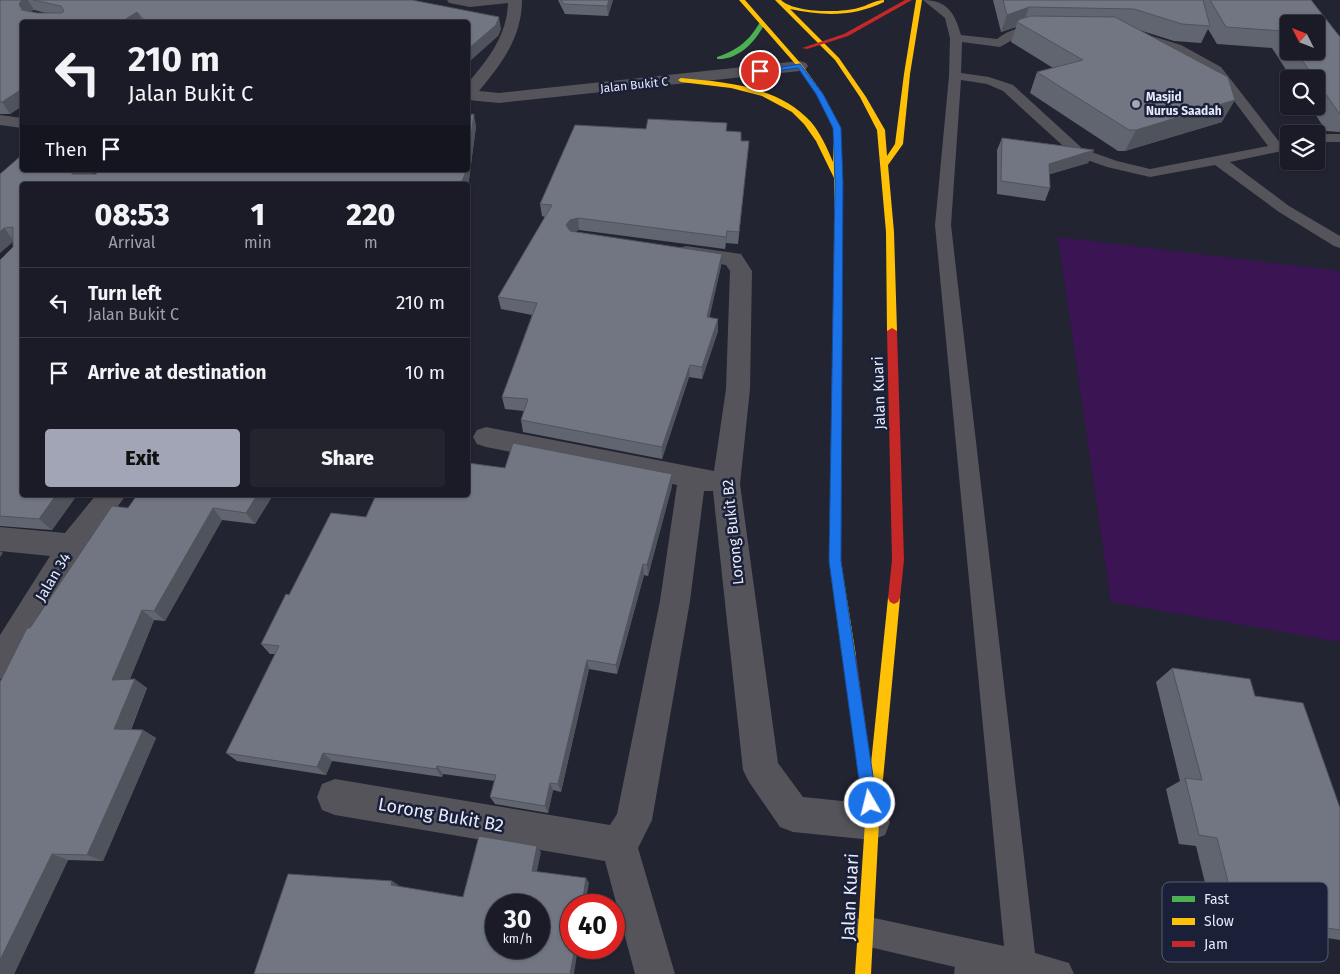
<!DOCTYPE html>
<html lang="en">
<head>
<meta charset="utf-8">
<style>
  :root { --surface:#1a1b26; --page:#23242e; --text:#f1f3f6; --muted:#9fa1a7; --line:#383943; --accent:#a1a5b5 }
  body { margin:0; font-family:"Fira Sans",sans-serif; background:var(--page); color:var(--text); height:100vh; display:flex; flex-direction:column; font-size:19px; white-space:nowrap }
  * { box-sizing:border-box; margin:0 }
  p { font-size:16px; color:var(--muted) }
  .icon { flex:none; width:28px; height:28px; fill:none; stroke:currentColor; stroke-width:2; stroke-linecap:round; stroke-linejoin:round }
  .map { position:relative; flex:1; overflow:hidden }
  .sheet { position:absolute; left:20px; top:182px; width:450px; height:315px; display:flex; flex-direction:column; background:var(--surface); border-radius:5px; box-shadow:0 1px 4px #0004,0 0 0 1px var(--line) }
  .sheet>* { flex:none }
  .hud { position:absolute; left:20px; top:20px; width:450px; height:152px; border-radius:5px; box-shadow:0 1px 4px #0004,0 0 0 1px var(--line); background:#1a1b26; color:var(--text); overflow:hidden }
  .needle { width:32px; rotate:312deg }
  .buttons { position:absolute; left:1280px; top:15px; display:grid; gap:10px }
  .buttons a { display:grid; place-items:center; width:45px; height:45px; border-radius:5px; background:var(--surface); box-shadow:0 1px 4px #0004,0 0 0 1px var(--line); font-size:25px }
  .speed { position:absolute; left:485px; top:894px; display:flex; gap:10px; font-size:25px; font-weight:700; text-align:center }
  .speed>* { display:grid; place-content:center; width:65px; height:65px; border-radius:50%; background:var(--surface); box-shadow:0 1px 4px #0004,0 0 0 1px var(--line); line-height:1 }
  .speed small { font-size:12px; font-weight:400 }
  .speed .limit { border:8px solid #d22; background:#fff; color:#111 }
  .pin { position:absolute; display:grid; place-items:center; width:42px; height:42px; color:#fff; margin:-21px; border:2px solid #fff; border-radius:50%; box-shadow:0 1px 5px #0007 }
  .me { position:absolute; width:55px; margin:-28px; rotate:352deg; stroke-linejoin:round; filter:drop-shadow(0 0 4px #0008) }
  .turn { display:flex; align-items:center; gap:18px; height:105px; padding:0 25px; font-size:22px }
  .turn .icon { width:65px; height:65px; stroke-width:2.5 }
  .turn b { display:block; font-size:35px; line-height:42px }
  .then { display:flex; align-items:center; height:48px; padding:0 25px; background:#0003; gap:10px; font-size:19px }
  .eta { display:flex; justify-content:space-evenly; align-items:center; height:85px; text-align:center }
  .eta b { font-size:30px; font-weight:800; line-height:35px }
  .action { display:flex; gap:10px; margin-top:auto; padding:10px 25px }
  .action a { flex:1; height:58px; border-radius:5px; background:var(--accent); color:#111; font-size:20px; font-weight:800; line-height:58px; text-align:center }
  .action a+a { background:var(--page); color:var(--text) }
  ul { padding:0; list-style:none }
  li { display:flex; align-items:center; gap:15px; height:70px; padding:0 25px; border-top:1px solid var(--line) }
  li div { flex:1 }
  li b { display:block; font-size:19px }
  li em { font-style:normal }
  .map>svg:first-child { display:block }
  .green { fill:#3b1453 }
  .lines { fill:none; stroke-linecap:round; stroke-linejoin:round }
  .lane { fill:#54545a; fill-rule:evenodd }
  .street { fill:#54545a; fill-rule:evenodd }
  .fast { fill:#4caf50; fill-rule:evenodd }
  .slow { fill:#ffc107; fill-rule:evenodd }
  .jam { fill:#c62828; fill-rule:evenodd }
  .wall { fill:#616570; fill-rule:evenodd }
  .shaded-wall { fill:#4f535b }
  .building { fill:#717682; stroke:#4f535b; fill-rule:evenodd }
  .route { fill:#1a73e8; stroke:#114b97 }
  .poi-dot { fill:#a1a5b5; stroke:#1b2039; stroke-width:2 }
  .labels { text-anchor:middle; stroke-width:5; stroke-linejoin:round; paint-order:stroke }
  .far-street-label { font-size:12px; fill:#e5eafb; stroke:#1b2039 }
  .far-poi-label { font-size:12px; font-weight:bold; fill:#e5eafb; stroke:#1b2039; text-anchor:start }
  .street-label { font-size:15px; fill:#e5eafb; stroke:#1b2039 }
  .near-street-label { font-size:18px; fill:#e5eafb; stroke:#1b2039 }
  .key { fill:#1b2039; stroke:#585d73; stroke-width:1 }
  .key-label { font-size:14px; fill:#e5eafb }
</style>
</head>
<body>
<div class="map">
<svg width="1340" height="974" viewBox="0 0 1340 974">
  <rect width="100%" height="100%" fill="#222432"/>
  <path class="green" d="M 1058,237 L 1340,271 L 1340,642 L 1111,602 Z"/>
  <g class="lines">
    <g class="lane">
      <path d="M 923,0 C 948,0 955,14 961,35 L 997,39 C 1010,28 1029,24 1045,29 L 1047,31 L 1045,33 L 1021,35 L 1000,47 L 962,42 L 961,73 L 989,77 L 1013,85 L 1083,149 L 1117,161 L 1150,169 L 1268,146 L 1213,73 L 1173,51 L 1134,39 L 1132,36 L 1134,33 L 1142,33 L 1181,45 L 1221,67 L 1284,148 L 1282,151 L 1230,162 L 1289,206 L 1340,236 L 1340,248 L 1334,246 L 1279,212 L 1215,165 L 1150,177 L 1107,167 L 1073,155 L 1003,91 L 987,84 L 961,80 L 951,225 L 1035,953 L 1069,963 L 1074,974 L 954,974 L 955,967 L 865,946 L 854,942 L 850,931 L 854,920 L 865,916 L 1004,946 L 935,225 L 949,76 L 950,38 L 945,18 Z"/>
      <rect x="1316" y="134" width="24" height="8"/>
    </g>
    <g class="street">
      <path d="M 447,0 L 522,0 C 522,37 502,63 479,91 L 499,93 L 800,61 L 806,63 L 808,66 L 806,69 L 800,71 L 499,103 L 468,100 L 468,83 C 488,59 507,36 508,3 L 470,7 L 449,3 Z"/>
      <path d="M 0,115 L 22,118 L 22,128 L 0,125 Z"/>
      <path d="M 686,246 L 741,254 L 752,271 L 750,389 L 740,484 L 778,763 L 803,797 L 872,804 L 885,809 L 890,822 L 885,835 L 872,840 L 793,832 L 780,827 L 749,782 L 743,770 L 713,491 L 704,491 L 690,601 L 652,820 L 638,848 L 675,974 L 635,974 L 605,861 L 335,815 L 322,810 L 317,797 L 322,784 L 335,779 L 610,825 L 617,814 L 660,601 L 677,485 L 486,447 L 477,444 L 473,437 L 477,430 L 486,427 L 714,471 L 726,389 L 730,271 L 726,265 L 679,258 L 675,253 L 679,248 Z"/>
      <path d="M 96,495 L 126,495 L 82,555 L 11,675 L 0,679 L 0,635 L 50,556 L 0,551 L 0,527 L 65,533 Z"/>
    </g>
    <path class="fast" d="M 760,22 L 765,23 C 756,41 739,60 717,59 L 717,57 C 738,50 749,41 760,22 Z"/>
    <g class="slow">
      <path d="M 739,0 L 745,0 L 802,65 L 823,94 L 841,128 L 841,237 L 838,238 L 834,235 L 834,178 L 816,141 L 804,124 L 792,112 L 762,96 L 731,88 L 681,82 L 678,80 L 681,78 C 725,82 779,86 811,122 C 821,134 827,148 833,162 L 833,128 L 817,94 L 798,67 Z"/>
      <path d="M 775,0 L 781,0 C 794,13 841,13 858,8 C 867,6 875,0 884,0 L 884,2 C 853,17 823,16 790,9 L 839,58 L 866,97 L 885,130 L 887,156 L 895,144 L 904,74 L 916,0 L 922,0 L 910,74 L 903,144 L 888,165 L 894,232 L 897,331 L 895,333 L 892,334 L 887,331 L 886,232 L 877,130 L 860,97 L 835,60 Z"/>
      <path d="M 836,437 L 841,441 L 841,561 L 856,656 L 854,660 L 849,662 L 844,660 L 842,656 L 829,561 L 831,441 Z"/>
      <path d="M 894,592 L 898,594 L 900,598 L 879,822 L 871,974 L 855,974 L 865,822 L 888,598 L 890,594 Z"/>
    </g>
    <g class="jam">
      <path d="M 905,0 L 912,0 L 848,36 L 807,49 L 802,48 L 844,34 Z"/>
      <path d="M 838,232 L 842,235 L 841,441 L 836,445 L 831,441 L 834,235 Z"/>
      <path d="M 892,328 L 897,331 L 904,560 L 900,598 L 898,602 L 894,604 L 890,602 L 888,598 L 892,560 L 887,331 Z"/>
      <path d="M 849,650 L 854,652 L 856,656 L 873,778 L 871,783 L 866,785 L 861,783 L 859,778 L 842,656 L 844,652 Z"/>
    </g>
  </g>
  <g class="wall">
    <path d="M 0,0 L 412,0 L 501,29 L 498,36 L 468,22 L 22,22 L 22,106 L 10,114 L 0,114 ZM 34,10 L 46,13 L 37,13 L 29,11 Z"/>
    <path d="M 558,0 L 613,0 L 608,16 L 565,14 Z"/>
    <path d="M 993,0 L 1311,0 L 1340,37 L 1340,132 L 1326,131 L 1310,106 L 1316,106 L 1316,79 L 1292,79 L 1272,48 L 1217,44 L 1208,29 L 1201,43 L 1174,41 L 1139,30 L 1222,122 L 1125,151 L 1118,151 L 1030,93 L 1037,72 L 1053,68 L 1011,42 L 1016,27 L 1001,32 ZM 1289,24 L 1316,51 L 1289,51 Z"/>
    <path d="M 476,126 L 468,187 L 22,185 L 22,495 L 77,495 L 52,530 L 0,526 L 0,260 L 13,247 L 13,241 L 0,253 L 0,174 L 22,170 L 96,170 L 92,174 L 96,174 Z"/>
    <path d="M 646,129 L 726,131 L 741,141 L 749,141 L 738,244 L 726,243 L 725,249 L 579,230 L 573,232 L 721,266 L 709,317 L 718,331 L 702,379 L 689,377 L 662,459 L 523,432 L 521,420 L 524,411 L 505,409 L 502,397 L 532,315 L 501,309 L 498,297 L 545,217 L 542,216 L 540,204 Z"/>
    <path d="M 1002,138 L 1094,150 L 1088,163 L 1050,174 L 1050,188 L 1045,201 L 997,194 L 997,150 Z"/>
    <path d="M 672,486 L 648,576 L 644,575 L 617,674 L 589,669 L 561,792 L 553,790 L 548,813 L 495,804 L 490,797 L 495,781 L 443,774 L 442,777 L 332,761 L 326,775 L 237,761 L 226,753 L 275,654 L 270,654 L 261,644 L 289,595 L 366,517 Z"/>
    <path d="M 273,495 L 255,524 L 222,520 L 165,621 L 154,620 L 130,679 L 147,688 L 131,730 L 143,730 L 156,738 L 103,861 L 68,860 L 14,974 L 30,628 L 128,508 Z"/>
    <path d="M 1172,668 L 1255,696 L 1340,808 L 1340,940 L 1214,920 L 1196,846 L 1179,844 L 1166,789 L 1180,781 L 1156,682 Z"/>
  </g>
  <g class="shaded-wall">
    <path d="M 22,0 L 28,0 L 34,10 L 29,11 L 25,15 L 19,4 Z"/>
    <path d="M 609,0 L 613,0 L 608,16 L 607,6 Z"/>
    <path d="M 1029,7 L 1023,24 L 1017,22 L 1016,27 L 1001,32 L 1007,15 Z"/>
    <path d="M 137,12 L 143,22 L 121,22 Z"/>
    <path d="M 499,17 L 501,29 L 498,36 L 468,63 L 468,49 Z"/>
    <path d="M 22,89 L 22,106 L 10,114 L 2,102 Z"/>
    <path d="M 1235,100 L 1222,122 L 1125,151 L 1136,130 Z"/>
    <path d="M 474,114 L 476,126 L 468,188 L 468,185 L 460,185 L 466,170 L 468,170 L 468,159 Z"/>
    <path d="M 1094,150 L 1088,163 L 1044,176 L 1049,164 Z"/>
    <path d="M 74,170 L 96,170 L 81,184 L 72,174 L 72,171 Z"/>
    <path d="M 578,218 L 579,230 L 571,232 L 566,225 L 570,220 Z"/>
    <path d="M 4,228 L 14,241 L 0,253 L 0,232 Z"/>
    <path d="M 727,231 L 726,243 L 725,249 L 726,237 Z"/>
    <path d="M 722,254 L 721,266 L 707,329 L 707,317 Z"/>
    <path d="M 718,319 L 718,331 L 702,379 L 702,367 Z"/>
    <path d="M 690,365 L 689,377 L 662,459 L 662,447 Z"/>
    <path d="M 672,474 L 672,486 L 648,576 L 647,565 Z"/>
    <path d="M 56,495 L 77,495 L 52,530 L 39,519 Z"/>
    <path d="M 257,495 L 273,495 L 255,524 L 246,513 Z"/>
    <path d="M 213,508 L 222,520 L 165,621 L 154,611 Z"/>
    <path d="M 0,551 L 3,553 L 0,557 Z"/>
    <path d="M 643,564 L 644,575 L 617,674 L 616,665 Z"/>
    <path d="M 142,610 L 154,620 L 126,689 L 112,680 Z"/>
    <path d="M 587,660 L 589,669 L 561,792 L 558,784 Z"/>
    <path d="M 135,679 L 147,688 L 127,738 L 114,729 Z"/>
    <path d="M 143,730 L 156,738 L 103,861 L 87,855 Z"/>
    <path d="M 323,753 L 332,761 L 326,775 L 317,767 Z"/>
    <path d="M 437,766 L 443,774 L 442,777 L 436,769 Z"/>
    <path d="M 550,783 L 553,790 L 548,813 L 545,806 Z"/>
    <path d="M 537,846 L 541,852 L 536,876 L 532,871 Z"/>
    <path d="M 52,854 L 68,860 L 14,974 L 0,974 L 0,960 Z"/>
    <path d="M 586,878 L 589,883 L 585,905 L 582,905 Z"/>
    <path d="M 392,881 L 400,886 L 391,885 Z"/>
    <path d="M 575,948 L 578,948 L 574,974 L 570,974 Z"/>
  </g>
  <g class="building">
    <path d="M 0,0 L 22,0 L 19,4 L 22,10 L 37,13 L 62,13 L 64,11 L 61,6 L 33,0 L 412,0 L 499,17 L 496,25 L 468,49 L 468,22 L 146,22 L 137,12 L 121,22 L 22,22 L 22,89 L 2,102 L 0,102 Z"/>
    <path d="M 561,0 L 609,0 L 607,6 L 564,4 Z"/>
    <path d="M 1003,0 L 1203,0 L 1210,26 L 1182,24 L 1134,9 L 1029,7 L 1007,15 Z"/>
    <path d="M 1210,0 L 1311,0 L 1340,37 L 1340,113 L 1339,113 L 1316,80 L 1316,79 L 1315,79 L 1296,51 L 1316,51 L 1316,24 L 1289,24 L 1289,41 L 1282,31 L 1226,27 Z"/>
    <path d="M 1031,16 L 1115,17 L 1228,77 L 1235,100 L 1136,130 L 1129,130 L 1037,72 L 1083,60 L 1017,22 L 1020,19 Z"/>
    <path d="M 474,114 L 468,159 L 468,115 Z"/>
    <path d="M 648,119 L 727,123 L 726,131 L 741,132 L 741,141 L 749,141 L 739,232 L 727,231 L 726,237 L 578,218 L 570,220 L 566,225 L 570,231 L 722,254 L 707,317 L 718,319 L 702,367 L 690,365 L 662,447 L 521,420 L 528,399 L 502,397 L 537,303 L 498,297 L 552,205 L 540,204 L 575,125 L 646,129 Z"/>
    <path d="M 1002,138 L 1094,150 L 1049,164 L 1050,188 L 1001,181 Z"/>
    <path d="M 22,155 L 22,170 L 74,170 L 72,171 L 72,174 L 96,174 L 100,170 L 466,170 L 465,174 L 460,185 L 22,185 L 22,495 L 56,495 L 39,519 L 0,516 L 0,260 L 13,247 L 13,227 L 4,228 L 0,232 L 0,174 Z"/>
    <path d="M 513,443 L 672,474 L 647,565 L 643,564 L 616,665 L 587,660 L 558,784 L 550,783 L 545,806 L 490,797 L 496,775 L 437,766 L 436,769 L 323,753 L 317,767 L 226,753 L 279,646 L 261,644 L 286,594 L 289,595 L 331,513 L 366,517 L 376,495 L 468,495 L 468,463 L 505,468 Z"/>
    <path d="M 137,495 L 257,495 L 246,513 L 213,508 L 154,611 L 142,610 L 112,680 L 135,679 L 114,729 L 143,730 L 87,855 L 52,854 L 0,960 L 0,682 L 27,628 L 30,628 L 112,506 L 128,508 Z"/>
    <path d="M 1172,668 L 1250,679 L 1255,696 L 1303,703 L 1340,808 L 1340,930 L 1236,914 L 1217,838 L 1199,835 L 1185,778 L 1202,780 Z"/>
    <path d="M 479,836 L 537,846 L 532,871 L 586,878 L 582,905 L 571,905 L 571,948 L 575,948 L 570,974 L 254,974 L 288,874 L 392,881 L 391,885 L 463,897 ZM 496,905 L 539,905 L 539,948 L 496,948 Z"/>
  </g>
  <path class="route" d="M 800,64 L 823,94 L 841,128 L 843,182 L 841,561 L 877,803 L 875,809 L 870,811 L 864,809 L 862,803 L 829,561 L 835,182 L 833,128 L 816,94 L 798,68 L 760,73 L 757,71 Z"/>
  <circle class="poi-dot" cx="1136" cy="104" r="5"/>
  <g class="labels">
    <g class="far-street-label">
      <text transform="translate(634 85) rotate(-6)" y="4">Jalan Bukit C</text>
    </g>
    <g class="far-poi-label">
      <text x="1146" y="101">Masjid<tspan x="1146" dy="14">Nurus Saadah</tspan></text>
    </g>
    <g class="street-label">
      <text transform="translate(879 393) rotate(-92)" y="5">Jalan Kuari</text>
      <text transform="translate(733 532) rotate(-96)" y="5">Lorong Bukit B2</text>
      <text transform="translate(53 577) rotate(-59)" y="5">Jalan 34</text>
    </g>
    <g class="near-street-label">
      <text transform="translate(441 815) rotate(10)" y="6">Lorong Bukit B2</text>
      <text transform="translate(850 897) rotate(-87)" y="6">Jalan Kuari</text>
    </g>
  </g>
  <rect x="1162" y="882" width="166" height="80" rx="8" class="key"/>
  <rect x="1172" y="896" width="23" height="6" fill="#4caf50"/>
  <rect x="1172" y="918" width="23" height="7" fill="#ffc107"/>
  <rect x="1172" y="941" width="23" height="6" fill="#c62828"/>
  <g class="key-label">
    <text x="1204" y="904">Fast</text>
    <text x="1204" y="926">Slow</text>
    <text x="1204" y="949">Jam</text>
  </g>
</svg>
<div class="buttons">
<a><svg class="needle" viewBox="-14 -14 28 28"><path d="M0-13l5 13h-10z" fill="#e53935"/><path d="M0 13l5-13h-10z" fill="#9fa1a7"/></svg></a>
<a><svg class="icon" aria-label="search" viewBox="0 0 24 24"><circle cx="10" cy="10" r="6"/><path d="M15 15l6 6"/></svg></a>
<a><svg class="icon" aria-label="layers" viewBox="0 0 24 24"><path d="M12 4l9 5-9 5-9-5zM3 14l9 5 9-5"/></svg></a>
</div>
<div class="speed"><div>30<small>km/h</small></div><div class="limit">40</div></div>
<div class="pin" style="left:760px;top:71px;background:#d93025"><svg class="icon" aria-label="arrive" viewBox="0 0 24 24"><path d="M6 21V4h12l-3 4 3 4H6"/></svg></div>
<svg class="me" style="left:870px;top:803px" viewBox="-20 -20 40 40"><circle r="17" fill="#1a73e8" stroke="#fff" stroke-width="3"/><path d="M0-11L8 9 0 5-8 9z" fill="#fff"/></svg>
<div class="hud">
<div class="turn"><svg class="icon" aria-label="left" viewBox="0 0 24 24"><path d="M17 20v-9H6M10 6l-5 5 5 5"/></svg><div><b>210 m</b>Jalan Bukit C</div></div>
<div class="then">Then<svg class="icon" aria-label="arrive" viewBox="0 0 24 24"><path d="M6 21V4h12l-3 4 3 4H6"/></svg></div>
</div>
<section class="sheet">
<div class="eta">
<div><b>08:53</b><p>Arrival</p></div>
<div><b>1</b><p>min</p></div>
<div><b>220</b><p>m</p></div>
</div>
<ul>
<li><svg class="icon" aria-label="left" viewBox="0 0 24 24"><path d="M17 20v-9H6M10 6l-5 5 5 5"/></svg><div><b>Turn left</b><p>Jalan Bukit C</p></div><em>210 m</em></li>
<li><svg class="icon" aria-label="arrive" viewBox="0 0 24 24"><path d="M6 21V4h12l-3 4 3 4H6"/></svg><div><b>Arrive at destination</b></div><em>10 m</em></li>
</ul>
<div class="action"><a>Exit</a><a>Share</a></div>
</section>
</div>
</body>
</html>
